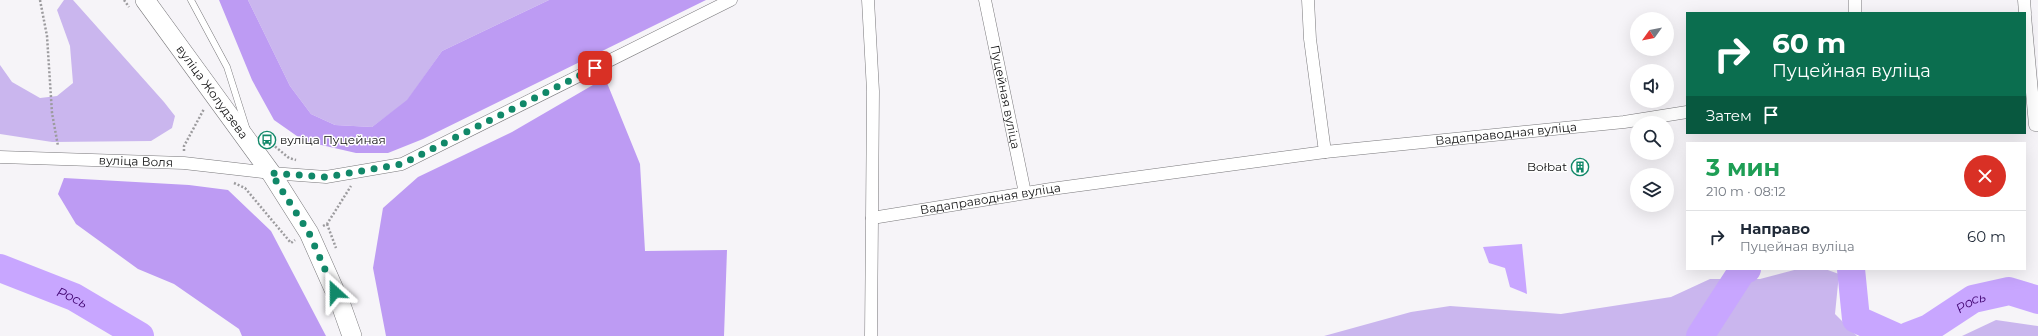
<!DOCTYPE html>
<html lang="ru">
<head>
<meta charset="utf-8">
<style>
  :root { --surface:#fff; --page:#f6f6f7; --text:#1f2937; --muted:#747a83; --line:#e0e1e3 }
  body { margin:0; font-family:Montserrat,sans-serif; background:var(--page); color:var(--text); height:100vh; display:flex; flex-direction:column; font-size:15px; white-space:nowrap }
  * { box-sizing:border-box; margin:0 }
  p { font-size:13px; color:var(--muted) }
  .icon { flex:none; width:22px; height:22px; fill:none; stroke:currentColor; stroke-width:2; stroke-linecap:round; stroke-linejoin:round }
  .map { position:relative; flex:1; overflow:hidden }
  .details { position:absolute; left:1686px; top:142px; width:340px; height:128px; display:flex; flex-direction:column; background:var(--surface); border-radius:0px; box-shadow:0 4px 16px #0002 }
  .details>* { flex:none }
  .hud { position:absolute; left:1686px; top:12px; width:340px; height:122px; border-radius:0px; box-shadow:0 4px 16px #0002; background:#0b6e4f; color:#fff; overflow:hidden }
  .needle { width:26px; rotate:237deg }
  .buttons { position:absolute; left:1630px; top:12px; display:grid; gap:8px }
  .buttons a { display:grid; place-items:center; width:44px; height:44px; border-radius:50%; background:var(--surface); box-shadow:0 4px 16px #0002; font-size:20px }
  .pin { position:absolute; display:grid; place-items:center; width:34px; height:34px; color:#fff; margin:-17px; border-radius:8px; box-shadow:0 2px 6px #0006 }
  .me { position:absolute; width:44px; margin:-22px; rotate:336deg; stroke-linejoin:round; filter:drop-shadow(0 0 3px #0008) }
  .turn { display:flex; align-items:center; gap:14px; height:84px; padding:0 20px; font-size:18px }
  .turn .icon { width:52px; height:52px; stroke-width:2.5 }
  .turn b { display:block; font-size:28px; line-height:34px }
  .then { display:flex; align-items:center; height:38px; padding:0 20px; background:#0003; gap:8px; font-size:15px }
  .round { display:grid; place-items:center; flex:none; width:42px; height:42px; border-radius:21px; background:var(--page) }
  .overview { display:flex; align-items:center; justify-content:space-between; height:68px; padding:0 20px }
  h1 { font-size:24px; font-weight:700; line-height:30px; color:#1e9e55 }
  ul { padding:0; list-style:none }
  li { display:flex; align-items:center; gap:12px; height:52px; padding:0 20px; border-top:1px solid var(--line) }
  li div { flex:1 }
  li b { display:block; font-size:15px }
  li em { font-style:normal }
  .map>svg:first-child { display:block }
  .green { fill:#cab6ee }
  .forest { fill:#bd9bf3 }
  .water { fill:#c8a6ff }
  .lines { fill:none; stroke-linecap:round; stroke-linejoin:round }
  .river { stroke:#c8a6ff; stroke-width:28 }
  .service-casing { stroke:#79787b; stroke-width:7 }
  .minor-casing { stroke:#79787b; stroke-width:13 }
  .primary-casing { stroke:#79787b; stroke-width:20 }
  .path { stroke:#9c9b9e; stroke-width:2.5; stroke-dasharray:2 2; stroke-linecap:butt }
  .service { stroke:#fff; stroke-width:6 }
  .minor { stroke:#fff; stroke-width:12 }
  .primary { stroke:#fff; stroke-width:19 }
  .route { stroke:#118869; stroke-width:7; stroke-dasharray:0 12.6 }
  .labels { text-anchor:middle; stroke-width:3; stroke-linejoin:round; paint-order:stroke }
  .street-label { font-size:12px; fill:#101011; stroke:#fff }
  .poi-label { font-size:12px; fill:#101011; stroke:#fff; text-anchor:start }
  .water-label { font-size:13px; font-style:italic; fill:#3f026f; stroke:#fff }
</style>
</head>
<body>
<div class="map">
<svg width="2038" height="336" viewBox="0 0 2038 336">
  <rect width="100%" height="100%" fill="#f6f4f8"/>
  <g class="green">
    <path d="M 64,0 L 73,0 L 164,102 L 175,116 L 172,128 L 151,141 L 52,142 L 0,134 L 0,65 L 12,82 L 40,98 L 57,96 L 73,83 L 70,46 L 57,10 Z"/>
    <path d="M 248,0 L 549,0 L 442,51 L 407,101 L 372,127 L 335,125 L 311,114 L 290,86 Z"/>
    <path d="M 1798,269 L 1825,269 L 1839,274 L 1835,314 L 1857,336 L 1324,336 L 1411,312 L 1450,306 L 1561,314 L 1671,297 L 1710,279 L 1760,279 Z"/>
    <path d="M 1996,320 L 2038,326 L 2038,336 L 1962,336 Z"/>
  </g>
  <g class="forest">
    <path d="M 219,0 L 248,0 L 290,86 L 311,114 L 335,125 L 372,127 L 407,100 L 442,51 L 549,0 L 706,0 L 423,139 L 388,153 L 356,153 L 304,141 L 274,120 L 252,80 Z"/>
    <path d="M 605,78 L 640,164 L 645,251 L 727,250 L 724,336 L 386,336 L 373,268 L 383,208 L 418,177 L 512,132 Z"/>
    <path d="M 64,178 L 189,185 L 228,190 L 271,231 L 326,336 L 242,336 L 239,329 L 174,284 L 138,269 L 76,224 L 58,194 Z"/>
  </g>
  <path class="water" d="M 1522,244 L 1527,294 L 1510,287 L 1505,268 L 1489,263 L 1483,247 Z"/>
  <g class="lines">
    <g class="river">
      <path id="s1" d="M 0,268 L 74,297 L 140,336"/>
      <path d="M 1851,269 L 1856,319 L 1894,336"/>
      <path d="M 1700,336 L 1742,271 L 1747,269"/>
      <path id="s2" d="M 1908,336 L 1929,328 L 1973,299 L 2009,291 L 2038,300"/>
    </g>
    <defs>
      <path id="service" d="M 191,0 L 227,67 L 246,127"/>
      <g id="minor">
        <path id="s3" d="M 868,0 L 873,91 L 872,218 L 1051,189 L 1325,152 L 1310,39 L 1308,0"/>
        <path id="s4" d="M 985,0 L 1025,193"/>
        <path d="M 1855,0 L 1855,13"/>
        <path d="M 2024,0 L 2025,13"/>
        <path d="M 2025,16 L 2035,125 L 2038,125"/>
        <path id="s5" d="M 1325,152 L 1624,122 L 1687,112"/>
        <path id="s6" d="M 0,157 L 184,163 L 271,173 L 326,177 L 402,164 L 731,0"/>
        <path d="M 871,336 L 872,218"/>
      </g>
      <g id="primary">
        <path id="s7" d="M 145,0 L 271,173 L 309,233 L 341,305 L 352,336"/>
      </g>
    </defs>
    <use href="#service" class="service-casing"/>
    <use href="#minor" class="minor-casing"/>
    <use href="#primary" class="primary-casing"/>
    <g class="path">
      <path d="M 40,0 L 47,36 L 52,113 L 58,146"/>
      <path d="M 124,0 L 129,7"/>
      <path d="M 272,144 L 289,158 L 296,160"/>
      <path d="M 184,151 L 184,146 L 204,109"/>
      <path d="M 234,183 L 245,188 L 291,243 L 295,240"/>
      <path d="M 327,224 L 336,248"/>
      <path d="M 323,226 L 327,224 L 351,186"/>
    </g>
    <use href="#service" class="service"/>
    <use href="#minor" class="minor"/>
    <use href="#primary" class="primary"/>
  </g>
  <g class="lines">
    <path class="route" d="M 335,292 L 309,233 L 271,173 L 326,177 L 402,164 L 595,68"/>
  </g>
  <defs>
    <symbol id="bus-ring" viewBox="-11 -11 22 22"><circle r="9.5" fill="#fff" stroke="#118869" stroke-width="1.5"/><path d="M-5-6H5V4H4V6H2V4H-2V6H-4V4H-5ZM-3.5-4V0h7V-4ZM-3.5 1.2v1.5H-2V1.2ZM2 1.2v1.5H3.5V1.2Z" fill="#118869"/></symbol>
    <symbol id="building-ring" viewBox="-11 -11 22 22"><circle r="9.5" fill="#fff" stroke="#118869" stroke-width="1.5"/><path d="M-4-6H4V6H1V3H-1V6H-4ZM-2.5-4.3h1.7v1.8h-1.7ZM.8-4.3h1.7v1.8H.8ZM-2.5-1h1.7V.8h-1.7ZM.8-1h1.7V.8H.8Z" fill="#118869"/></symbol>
  </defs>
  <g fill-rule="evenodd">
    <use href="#bus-ring" x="257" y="130" width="20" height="20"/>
    <use href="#building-ring" x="1570" y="157" width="20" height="20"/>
  </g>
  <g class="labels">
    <g class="street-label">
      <text dy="4" stroke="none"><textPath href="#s7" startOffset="114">вуліца Жолудзева</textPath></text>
      <text dy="4" stroke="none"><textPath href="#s4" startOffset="99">Пуцейная вуліца</textPath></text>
      <text dy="4" stroke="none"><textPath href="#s5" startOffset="182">Вадаправодная вуліца</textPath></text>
      <text dy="4" stroke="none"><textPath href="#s6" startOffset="136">вуліца Воля</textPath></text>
      <text dy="4" stroke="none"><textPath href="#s3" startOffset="338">Вадаправодная вуліца</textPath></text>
    </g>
    <g class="poi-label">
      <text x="280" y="144">вуліца Пуцейная</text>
      <text x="1567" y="171" text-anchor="end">Bołbat</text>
    </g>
    <g class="water-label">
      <text dy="5" stroke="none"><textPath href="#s1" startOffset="78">Рось</textPath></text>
      <text dy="5" stroke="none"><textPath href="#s2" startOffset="72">Рось</textPath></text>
    </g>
  </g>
</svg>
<div class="buttons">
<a><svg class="needle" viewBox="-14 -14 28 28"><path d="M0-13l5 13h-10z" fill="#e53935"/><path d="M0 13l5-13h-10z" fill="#747a83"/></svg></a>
<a><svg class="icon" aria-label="sound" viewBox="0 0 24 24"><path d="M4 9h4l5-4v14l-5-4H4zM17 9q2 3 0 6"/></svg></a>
<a><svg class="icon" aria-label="search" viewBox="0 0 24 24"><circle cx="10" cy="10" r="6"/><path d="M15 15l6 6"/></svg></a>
<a><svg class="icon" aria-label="layers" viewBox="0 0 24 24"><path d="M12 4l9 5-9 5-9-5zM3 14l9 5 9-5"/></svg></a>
</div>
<div class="pin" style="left:595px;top:68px;background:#d93025"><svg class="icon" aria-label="arrive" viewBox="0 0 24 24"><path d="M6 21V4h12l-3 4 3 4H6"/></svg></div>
<svg class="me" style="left:335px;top:292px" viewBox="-20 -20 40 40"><path d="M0-17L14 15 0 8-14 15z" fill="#118869" stroke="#fff" stroke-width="4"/></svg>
<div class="hud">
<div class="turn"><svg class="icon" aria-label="right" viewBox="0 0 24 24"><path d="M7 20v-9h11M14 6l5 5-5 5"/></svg><div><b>60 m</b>Пуцейная вуліца</div></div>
<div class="then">Затем<svg class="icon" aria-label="arrive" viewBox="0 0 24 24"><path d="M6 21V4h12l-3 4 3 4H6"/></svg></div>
</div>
<section class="details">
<div class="overview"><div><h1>3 мин</h1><p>210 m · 08:12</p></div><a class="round" style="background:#d93025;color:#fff"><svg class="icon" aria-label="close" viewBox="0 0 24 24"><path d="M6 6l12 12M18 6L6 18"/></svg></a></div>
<ul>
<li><svg class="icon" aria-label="right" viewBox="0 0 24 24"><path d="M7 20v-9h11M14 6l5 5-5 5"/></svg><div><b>Направо</b><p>Пуцейная вуліца</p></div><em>60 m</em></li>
</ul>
</section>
</div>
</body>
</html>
